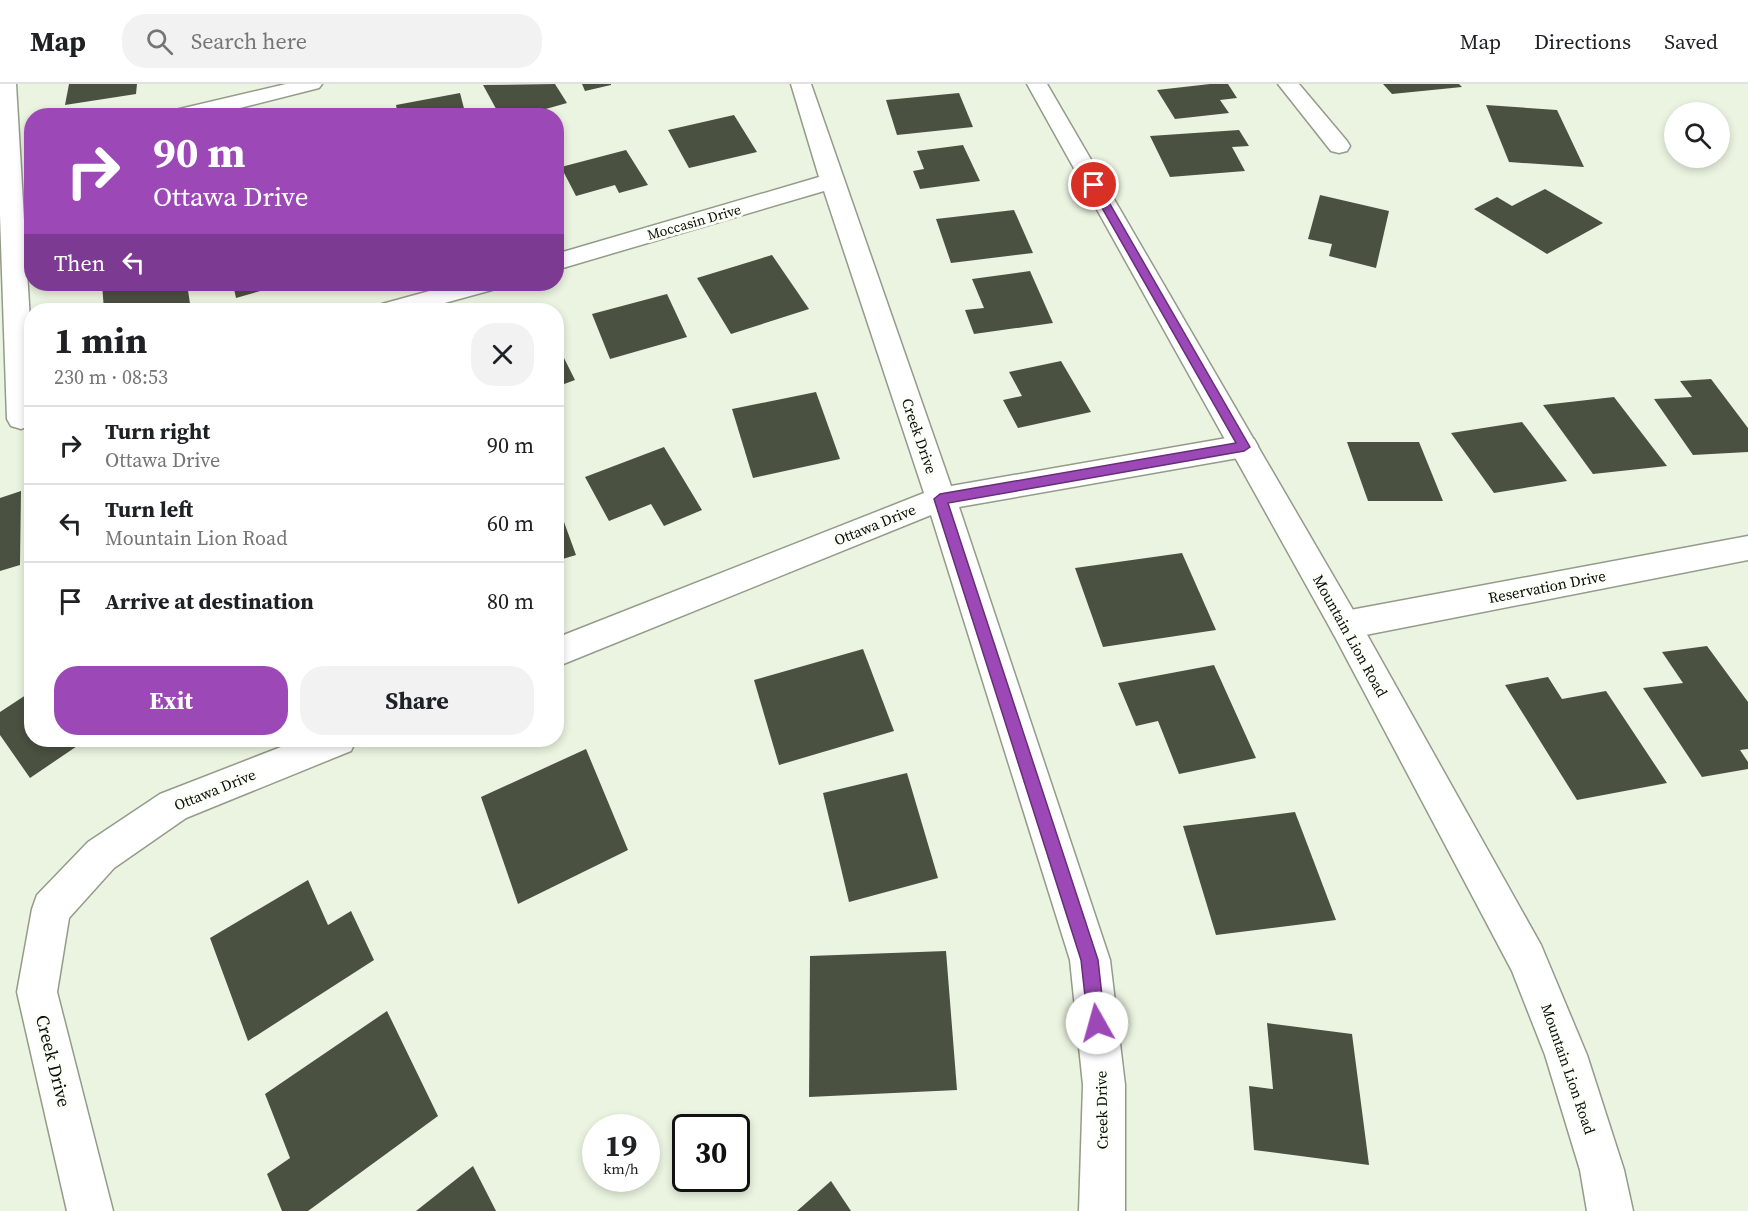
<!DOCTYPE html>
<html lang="en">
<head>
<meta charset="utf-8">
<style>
  :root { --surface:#fff; --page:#f2f2f2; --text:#202124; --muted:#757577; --line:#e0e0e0; --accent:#9c49b7 }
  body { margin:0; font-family:"Source Serif 4",serif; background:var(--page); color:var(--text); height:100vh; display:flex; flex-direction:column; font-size:22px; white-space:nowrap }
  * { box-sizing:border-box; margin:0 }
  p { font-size:20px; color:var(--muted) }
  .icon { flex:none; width:33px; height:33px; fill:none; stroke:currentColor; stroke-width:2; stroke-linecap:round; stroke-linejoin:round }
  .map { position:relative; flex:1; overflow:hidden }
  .drawer { position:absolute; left:24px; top:219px; width:540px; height:444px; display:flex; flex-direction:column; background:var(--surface); border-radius:24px; box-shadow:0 3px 9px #0003 }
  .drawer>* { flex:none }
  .guide { position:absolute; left:24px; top:24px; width:540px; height:183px; border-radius:24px; box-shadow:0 3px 9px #0003; background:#9c49b7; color:#fff; overflow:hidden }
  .controls { position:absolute; left:1664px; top:18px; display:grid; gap:12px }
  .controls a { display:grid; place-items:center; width:66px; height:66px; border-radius:50%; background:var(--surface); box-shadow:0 3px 9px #0003; font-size:30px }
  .speed { position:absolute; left:582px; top:1030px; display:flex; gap:12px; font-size:30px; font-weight:700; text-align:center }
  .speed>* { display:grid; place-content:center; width:78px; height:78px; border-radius:50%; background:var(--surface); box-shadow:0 3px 9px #0003; line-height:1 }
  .speed small { font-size:15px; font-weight:400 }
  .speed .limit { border:3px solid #111; border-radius:9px; background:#fff; color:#111 }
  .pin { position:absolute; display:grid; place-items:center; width:51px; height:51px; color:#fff; margin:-26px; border:3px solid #fff; border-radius:50%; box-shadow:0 2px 6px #0007 }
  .me { position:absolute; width:66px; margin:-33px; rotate:353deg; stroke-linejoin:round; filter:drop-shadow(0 0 4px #0008) }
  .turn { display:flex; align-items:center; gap:21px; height:126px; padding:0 30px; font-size:27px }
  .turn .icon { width:78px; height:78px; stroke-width:2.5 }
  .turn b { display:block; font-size:42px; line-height:51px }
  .then { display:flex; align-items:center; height:57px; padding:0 30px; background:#0003; gap:12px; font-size:22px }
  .round { display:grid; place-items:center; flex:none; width:63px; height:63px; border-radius:24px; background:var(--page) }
  .head { display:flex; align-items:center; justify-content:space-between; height:102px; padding:0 30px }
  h1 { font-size:36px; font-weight:700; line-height:45px }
  .action { display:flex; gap:12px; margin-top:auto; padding:12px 30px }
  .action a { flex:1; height:69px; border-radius:24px; background:var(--accent); color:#fff; font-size:24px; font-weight:700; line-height:69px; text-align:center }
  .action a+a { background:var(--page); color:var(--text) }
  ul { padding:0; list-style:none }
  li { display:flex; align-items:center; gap:18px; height:78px; padding:0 30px; border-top:2px solid var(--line) }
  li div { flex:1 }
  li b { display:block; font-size:22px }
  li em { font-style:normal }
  header { display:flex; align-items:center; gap:36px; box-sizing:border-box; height:84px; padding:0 30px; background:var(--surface); border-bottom:2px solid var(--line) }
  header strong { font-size:28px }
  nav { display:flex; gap:33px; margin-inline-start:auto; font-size:21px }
  .search { width:420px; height:54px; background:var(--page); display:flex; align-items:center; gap:15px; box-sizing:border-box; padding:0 21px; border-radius:24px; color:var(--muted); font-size:22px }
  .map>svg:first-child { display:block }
  .building { fill:#4a5141 }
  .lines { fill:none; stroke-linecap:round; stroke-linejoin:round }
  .street-casing { stroke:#939b89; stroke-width:3 }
  .secondary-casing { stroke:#939b89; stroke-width:3 }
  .street { fill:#fff; fill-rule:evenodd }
  .secondary { fill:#fff; fill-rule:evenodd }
  .route { fill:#9c49b7; stroke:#652f77; stroke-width:1.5 }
  .labels { text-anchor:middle; stroke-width:6; stroke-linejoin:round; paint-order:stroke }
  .far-street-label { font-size:14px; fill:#0a0c07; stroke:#fbfff7 }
  .street-label { font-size:15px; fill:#0a0c07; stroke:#fbfff7 }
  .near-street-label { font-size:18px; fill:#0a0c07; stroke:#fbfff7 }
</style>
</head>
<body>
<header>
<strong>Map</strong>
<div class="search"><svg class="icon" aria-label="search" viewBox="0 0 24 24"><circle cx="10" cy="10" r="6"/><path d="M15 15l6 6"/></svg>Search here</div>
<nav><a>Map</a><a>Directions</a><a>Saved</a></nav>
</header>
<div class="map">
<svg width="1748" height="1127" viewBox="0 0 1748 1127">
  <rect width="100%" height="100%" fill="#ebf4e0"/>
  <g class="building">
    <path d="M 69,0 L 137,0 L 136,10 L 65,21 Z"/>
    <path d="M 555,0 L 567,19 L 521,32 L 500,32 L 483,1 Z"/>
    <path d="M 582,0 L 611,0 L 611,1 L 585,7 Z"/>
    <path d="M 1210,0 L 1228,0 L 1237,14 L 1220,16 L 1229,29 L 1175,35 L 1157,6 Z"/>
    <path d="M 1383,0 L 1459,0 L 1462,3 L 1392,10 Z"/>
    <path d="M 460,9 L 466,32 L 398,32 L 396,21 Z"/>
    <path d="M 959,9 L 973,43 L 897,51 L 886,16 Z"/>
    <path d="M 1486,21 L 1557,26 L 1584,83 L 1509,78 Z"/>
    <path d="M 734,31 L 757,68 L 689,84 L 668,46 Z"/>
    <path d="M 1239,46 L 1249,62 L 1232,63 L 1245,87 L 1170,93 L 1150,52 Z"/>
    <path d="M 963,61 L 980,97 L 920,105 L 913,87 L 924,85 L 917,67 Z"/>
    <path d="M 626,66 L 648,101 L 619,109 L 615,101 L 576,112 L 561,83 Z"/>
    <path d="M 1545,105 L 1603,139 L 1547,170 L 1474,125 L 1497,113 L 1512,122 Z"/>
    <path d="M 1320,111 L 1389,127 L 1376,184 L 1329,172 L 1332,160 L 1308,155 Z"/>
    <path d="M 1014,126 L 1033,169 L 951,179 L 936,135 Z"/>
    <path d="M 772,171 L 809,225 L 731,250 L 697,194 Z"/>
    <path d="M 1030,187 L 1053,239 L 974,250 L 965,226 L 984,224 L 972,195 Z"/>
    <path d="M 102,200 L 187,200 L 191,226 L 104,226 Z"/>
    <path d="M 233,200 L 285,200 L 236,214 Z"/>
    <path d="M 667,210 L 687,253 L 610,275 L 592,230 Z"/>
    <path d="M 556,258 L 575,296 L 556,303 Z"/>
    <path d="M 1061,277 L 1091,328 L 1018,344 L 1003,316 L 1022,312 L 1009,288 Z"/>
    <path d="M 1711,295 L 1748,344 L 1748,368 L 1693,371 L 1654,315 L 1692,313 L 1680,297 Z"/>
    <path d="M 816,308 L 840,375 L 753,394 L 732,325 Z"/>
    <path d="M 1614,313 L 1667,382 L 1593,390 L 1543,321 Z"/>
    <path d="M 1522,338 L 1567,397 L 1494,409 L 1451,349 Z"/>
    <path d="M 1347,358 L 1419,358 L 1443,417 L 1368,417 Z"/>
    <path d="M 664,363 L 702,426 L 664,442 L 651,420 L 609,437 L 585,393 Z"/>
    <path d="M 21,407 L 20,481 L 0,487 L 0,414 Z"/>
    <path d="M 556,416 L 576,471 L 556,477 Z"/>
    <path d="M 1182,469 L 1216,546 L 1103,563 L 1075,484 Z"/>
    <path d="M 1707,562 L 1748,618 L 1748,665 L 1740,666 L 1748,678 L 1748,685 L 1702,693 L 1643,604 L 1683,599 L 1662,568 Z"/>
    <path d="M 863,565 L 894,647 L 779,681 L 754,596 Z"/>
    <path d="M 1214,581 L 1256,674 L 1179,690 L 1158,637 L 1136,642 L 1118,599 Z"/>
    <path d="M 1548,593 L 1562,615 L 1606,607 L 1667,699 L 1577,716 L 1505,601 Z"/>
    <path d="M 32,607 L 32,656 L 86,656 L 30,694 L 0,651 L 0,628 Z"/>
    <path d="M 586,665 L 628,766 L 518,820 L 481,713 Z"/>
    <path d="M 907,689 L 938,794 L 849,818 L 823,709 Z"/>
    <path d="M 1295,728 L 1336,836 L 1216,851 L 1183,742 Z"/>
    <path d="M 308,796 L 328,841 L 351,827 L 374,876 L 248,957 L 210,854 Z"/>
    <path d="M 946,867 L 957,1006 L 809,1013 L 810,872 Z"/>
    <path d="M 387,927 L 438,1032 L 308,1127 L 282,1127 L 267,1090 L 290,1074 L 265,1010 Z"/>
    <path d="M 1267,939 L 1352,950 L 1369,1081 L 1254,1066 L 1249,1002 L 1273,1005 Z"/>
    <path d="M 473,1082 L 496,1127 L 416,1127 Z"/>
    <path d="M 831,1097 L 851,1127 L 797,1127 Z"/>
  </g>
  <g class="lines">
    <defs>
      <g id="street">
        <path d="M 0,0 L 16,0 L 32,271 L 32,341 L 21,345 L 11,342 L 7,335 L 0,131 Z"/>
        <path d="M 286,0 L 322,0 L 319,4 L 208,32 L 169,32 L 171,27 Z"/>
        <path d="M 791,0 L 811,0 L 951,402 L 1244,351 L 1254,355 L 1258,362 L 1254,369 L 1244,373 L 959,423 L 1110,876 L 1125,1001 L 1125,1127 L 1079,1127 L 1083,1001 L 1070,876 L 931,431 L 556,583 L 556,554 L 924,409 L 824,107 L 556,186 L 556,170 L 819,93 Z"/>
        <path d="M 1278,0 L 1299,0 L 1347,57 L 1350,62 L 1347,67 L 1339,69 L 1331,67 Z"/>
        <path d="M 455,200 L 496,200 L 492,206 L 419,226 L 378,226 L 382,220 Z"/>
        <path d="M 1748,452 L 1748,476 L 1345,555 L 1334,551 L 1329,541 L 1334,531 L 1345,527 Z"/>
        <path d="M 299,656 L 356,656 L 351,667 L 186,734 L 114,784 L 69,834 L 57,908 L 113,1127 L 67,1127 L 17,908 L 32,825 L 37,811 L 88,758 L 160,710 Z"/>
      </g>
      <path id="secondary" d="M 1027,0 L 1047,0 L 1356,531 L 1541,861 L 1587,971 L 1624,1086 L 1633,1127 L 1587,1127 L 1580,1086 L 1545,971 L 1512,887 L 1334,551 Z"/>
    </defs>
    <use href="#street" class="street-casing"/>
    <use href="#secondary" class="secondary-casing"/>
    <use href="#street" class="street"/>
    <use href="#secondary" class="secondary"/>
  </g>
  <path class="route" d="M 1094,98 L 1099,101 L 1250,363 L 1244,367 L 948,419 L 1098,876 L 1105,939 L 1103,945 L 1097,947 L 1091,945 L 1088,939 L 1081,876 L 934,415 L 940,410 L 1236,359 L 1089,101 Z"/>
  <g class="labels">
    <g class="far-street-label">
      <text transform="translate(694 138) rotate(-16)" y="5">Moccasin Drive</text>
    </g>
    <g class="street-label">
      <text transform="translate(919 352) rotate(71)" y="5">Creek Drive</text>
      <text transform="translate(875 441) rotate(-22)" y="5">Ottawa Drive</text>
      <text transform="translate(1547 503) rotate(-11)" y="5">Reservation Drive</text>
      <text transform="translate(1350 552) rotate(61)" y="5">Mountain Lion Road</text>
      <text transform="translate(215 706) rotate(-22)" y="5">Ottawa Drive</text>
      <text transform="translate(1568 985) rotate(71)" y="5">Mountain Lion Road</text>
      <text transform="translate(1102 1026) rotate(-91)" y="5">Creek Drive</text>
    </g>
    <g class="near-street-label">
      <text transform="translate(53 977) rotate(76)" y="6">Creek Drive</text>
    </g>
  </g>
</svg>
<div class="controls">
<a><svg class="icon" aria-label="search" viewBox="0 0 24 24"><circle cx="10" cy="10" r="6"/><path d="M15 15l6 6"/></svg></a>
</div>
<div class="speed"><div>19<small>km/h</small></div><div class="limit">30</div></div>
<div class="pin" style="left:1094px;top:101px;background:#d93025"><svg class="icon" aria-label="arrive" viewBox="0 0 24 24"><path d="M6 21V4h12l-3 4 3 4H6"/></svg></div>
<svg class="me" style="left:1097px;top:939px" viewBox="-20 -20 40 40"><circle r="19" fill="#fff"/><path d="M0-13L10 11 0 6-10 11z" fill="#9c49b7"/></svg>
<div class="guide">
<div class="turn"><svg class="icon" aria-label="right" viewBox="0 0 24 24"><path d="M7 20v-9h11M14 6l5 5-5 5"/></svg><div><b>90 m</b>Ottawa Drive</div></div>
<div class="then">Then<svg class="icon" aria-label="left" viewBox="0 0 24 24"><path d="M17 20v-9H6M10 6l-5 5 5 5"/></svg></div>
</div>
<section class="drawer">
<div class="head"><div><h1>1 min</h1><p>230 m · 08:53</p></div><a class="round"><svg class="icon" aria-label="close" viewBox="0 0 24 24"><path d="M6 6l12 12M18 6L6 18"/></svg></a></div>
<ul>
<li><svg class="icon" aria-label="right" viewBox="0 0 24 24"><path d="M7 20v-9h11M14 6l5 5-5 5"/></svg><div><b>Turn right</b><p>Ottawa Drive</p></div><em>90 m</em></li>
<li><svg class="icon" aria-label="left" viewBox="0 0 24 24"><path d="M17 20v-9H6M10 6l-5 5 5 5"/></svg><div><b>Turn left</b><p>Mountain Lion Road</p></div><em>60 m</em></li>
<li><svg class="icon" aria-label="arrive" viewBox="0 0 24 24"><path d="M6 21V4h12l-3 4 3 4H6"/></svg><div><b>Arrive at destination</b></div><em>80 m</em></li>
</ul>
<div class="action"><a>Exit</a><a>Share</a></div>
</section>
</div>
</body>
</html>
